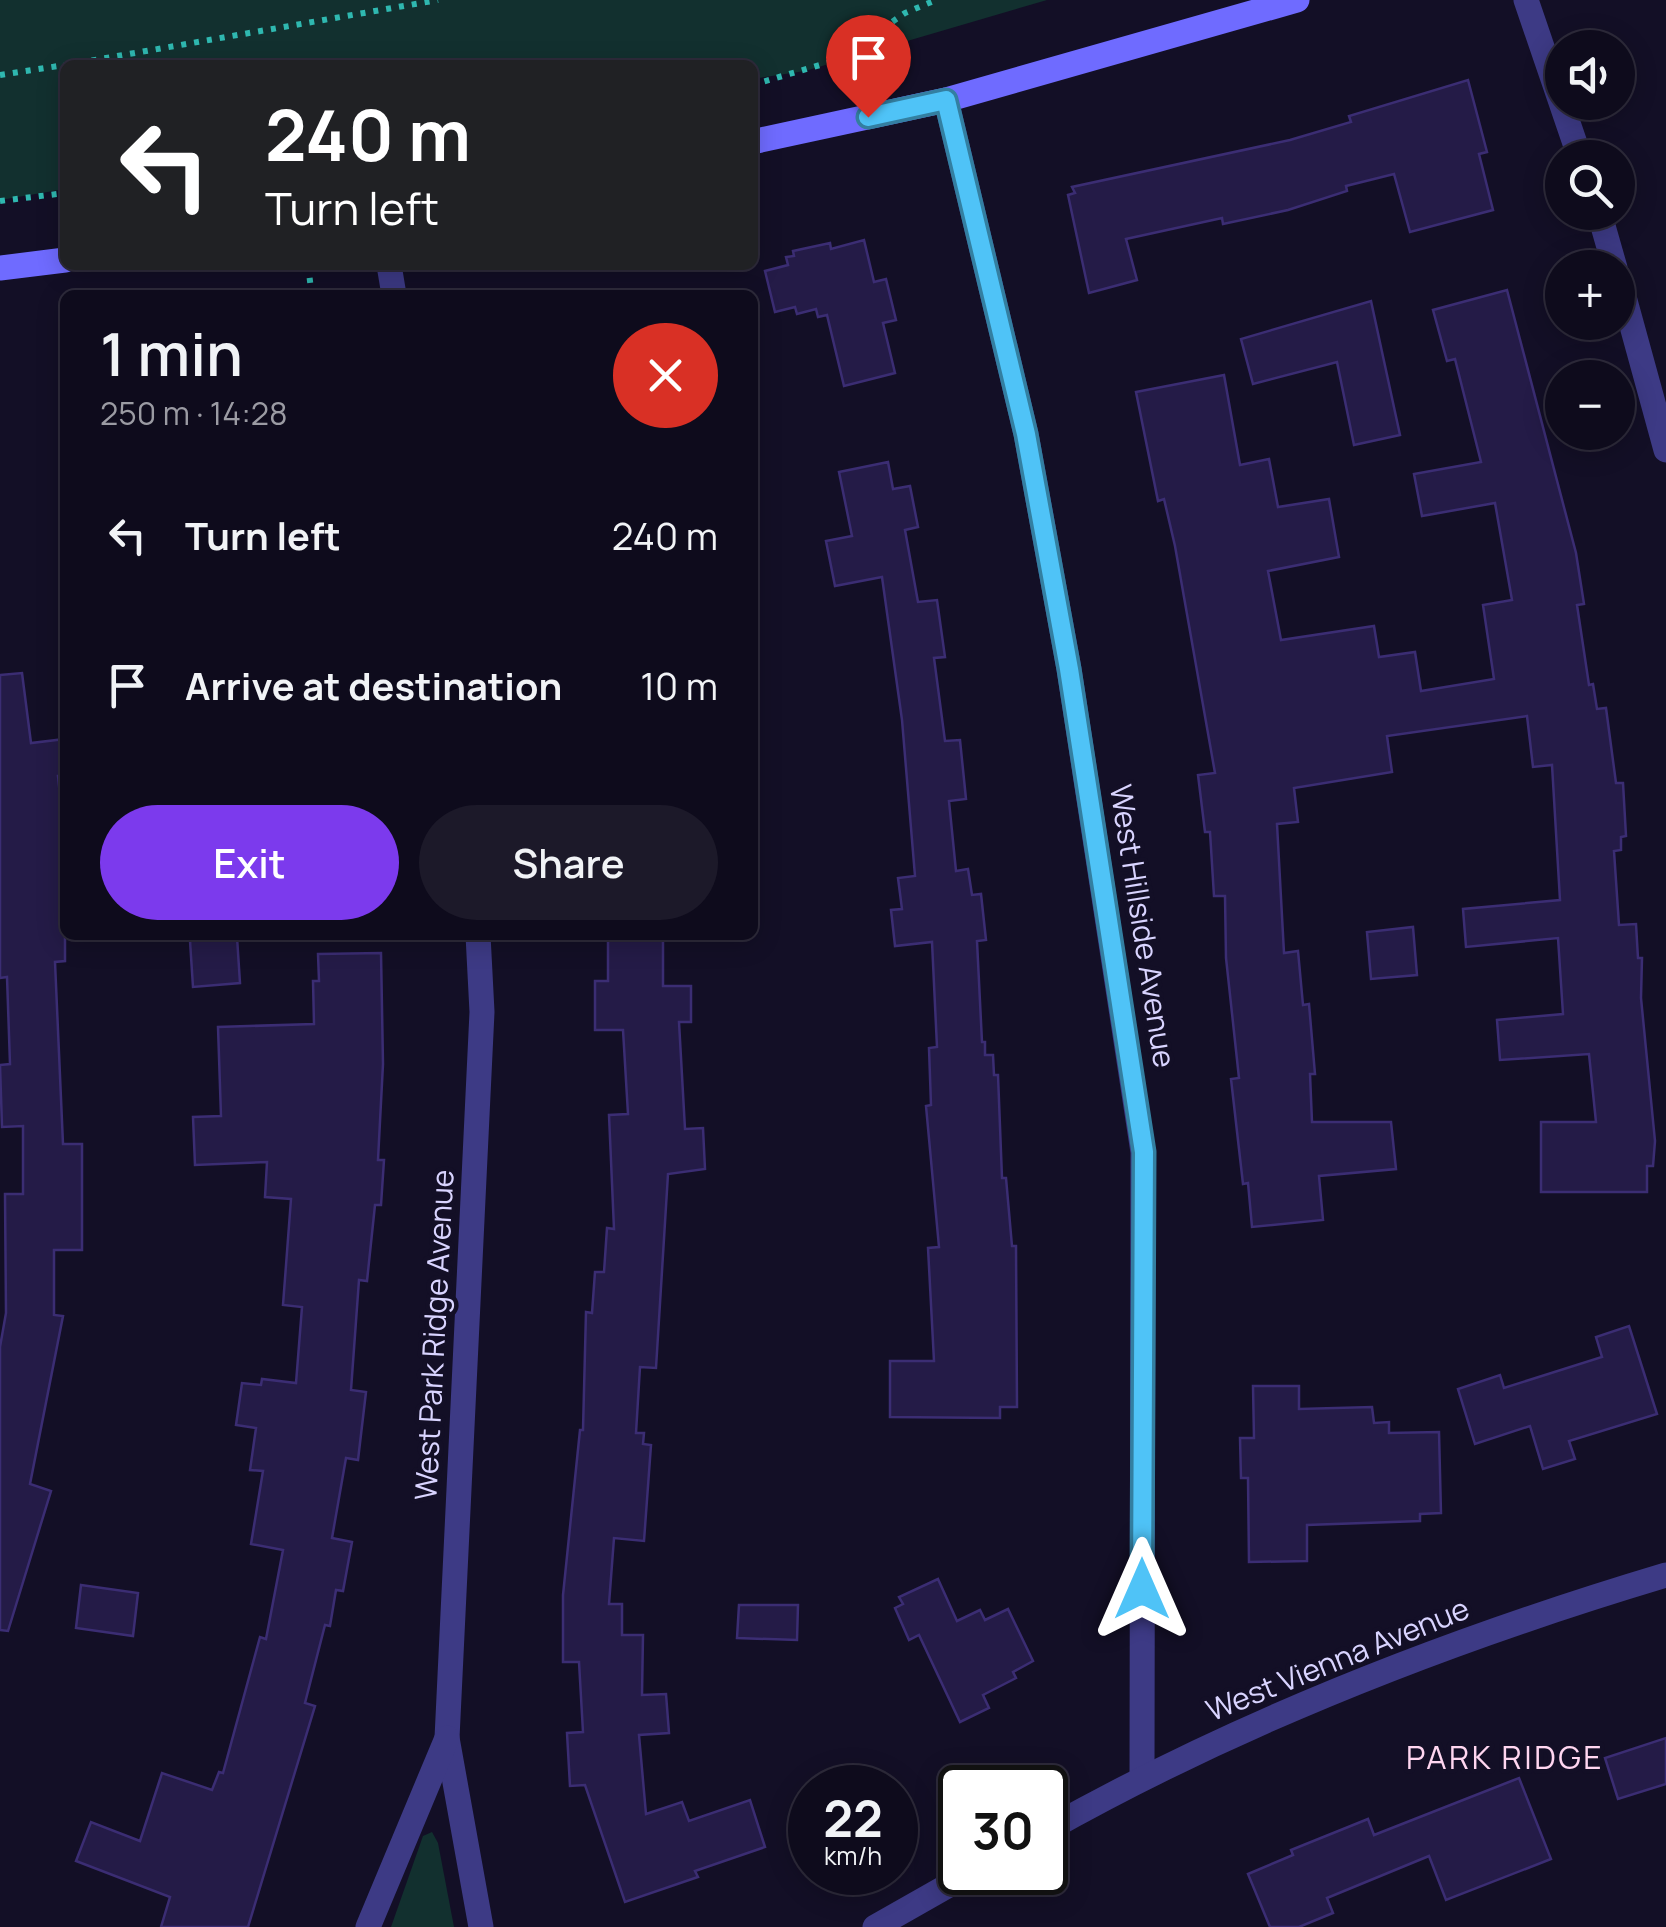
<!DOCTYPE html>
<html lang="en">
<head>
<meta charset="utf-8">
<style>
  :root { --surface:#0e0b1c; --page:#1c1929; --text:#f1f3f6; --muted:#9b9ba3; --line:#2e2b3b; --accent:#7c3aed }
  body { margin:0; font-family:Manrope,sans-serif; background:var(--page); color:var(--text); height:100vh; display:flex; flex-direction:column; font-size:38px; white-space:nowrap }
  * { box-sizing:border-box; margin:0 }
  p { font-size:32px; color:var(--muted) }
  .icon { flex:none; width:55px; height:55px; fill:none; stroke:currentColor; stroke-width:2; stroke-linecap:round; stroke-linejoin:round }
  .map { position:relative; flex:1; overflow:hidden }
  .drawer { position:absolute; left:60px; top:290px; width:698px; height:650px; display:flex; flex-direction:column; background:var(--surface); border-radius:15px; box-shadow:0 5px 25px #0003,0 0 0 2px var(--line) }
  .drawer>* { flex:none }
  .top-card { position:absolute; left:60px; top:60px; width:698px; height:210px; border-radius:15px; box-shadow:0 5px 25px #0003,0 0 0 2px var(--line); background:#202124; color:#fff; overflow:hidden }
  .tools { position:absolute; left:1545px; top:30px; display:grid; gap:20px }
  .tools a { display:grid; place-items:center; width:90px; height:90px; border-radius:50%; background:var(--surface); box-shadow:0 5px 25px #0003,0 0 0 2px var(--line); font-size:50px }
  .speed { position:absolute; left:788px; top:1765px; display:flex; gap:20px; font-size:50px; font-weight:700; text-align:center }
  .speed>* { display:grid; place-content:center; width:130px; height:130px; border-radius:50%; background:var(--surface); box-shadow:0 5px 25px #0003,0 0 0 2px var(--line); line-height:1 }
  .speed small { font-size:25px; font-weight:400 }
  .speed .limit { border:5px solid #111; border-radius:15px; background:#fff; color:#111 }
  .pin { position:absolute; display:grid; place-items:center; width:85px; height:85px; color:#fff; margin:-102px -42px; border-radius:50% 50% 50% 0; rotate:-45deg; box-shadow:0 0 10px #0007 }
  .pin .icon { rotate:45deg }
  .me { position:absolute; width:110px; margin:-55px; rotate:0deg; stroke-linejoin:round; filter:drop-shadow(0 0 8px #0008) }
  .turn { display:flex; align-items:center; gap:35px; height:210px; padding:0 40px; font-size:45px }
  .turn .icon { width:130px; height:130px; stroke-width:2.5 }
  .turn b { display:block; font-size:70px; line-height:85px }
  .round { display:grid; place-items:center; flex:none; width:105px; height:105px; border-radius:52px; background:var(--page) }
  .summary { display:flex; align-items:center; justify-content:space-between; height:170px; padding:0 40px }
  h1 { font-size:60px; font-weight:600; line-height:75px }
  .button { display:flex; gap:20px; margin-top:auto; padding:20px 40px }
  .button a { flex:1; height:115px; border-radius:60px; background:var(--accent); color:#fff; font-size:40px; font-weight:600; line-height:115px; text-align:center }
  .button a+a { background:var(--page); color:var(--text) }
  ul { padding:0; list-style:none }
  li { display:flex; align-items:center; gap:30px; height:150px; padding:0 40px }
  li div { flex:1 }
  li b { display:block; font-size:38px }
  li em { font-style:normal }
  .map>svg:first-child { display:block }
  .green { fill:#12302f }
  .building { fill:#241b47; stroke:#3b2d73; stroke-width:2.5 }
  .lines { fill:none; stroke-linecap:round; stroke-linejoin:round }
  .path { stroke:#2fb8b0; stroke-width:6; stroke-dasharray:5 8; stroke-linecap:butt }
  .street { stroke:#3d3a85; stroke-width:25 }
  .secondary { stroke:#6f6bff; stroke-width:25 }
  .route-casing { stroke:#337fa1; stroke-width:25 }
  .route { stroke:#4fc3f7; stroke-width:18 }
  .labels { text-anchor:middle; stroke-width:9; stroke-linejoin:round; paint-order:stroke }
  .street-label { font-size:30px; fill:#d9d4ff; stroke:#130f26 }
  .neighbourhood-label { font-size:32px; letter-spacing:2.5px; fill:#ffd6f0; stroke:#130f26 }
</style>
</head>
<body>
<div class="map">
<svg width="1666" height="1927" viewBox="0 0 1666 1927">
  <rect width="100%" height="100%" fill="#130f26"/>
  <g class="green">
    <path d="M 0,0 L 1047,0 L 805,71 L 753,79 L 752,65 L 65,65 L 65,189 L 0,200 Z"/>
    <path d="M 432,1832 L 438,1843 L 454,1927 L 391,1927 L 423,1836 Z"/>
  </g>
  <g class="building">
    <path d="M 1468,80 L 1487,152 L 1479,154 L 1493,210 L 1410,232 L 1394,174 L 1346,186 L 1347,191 L 1288,210 L 1223,224 L 1222,218 L 1126,239 L 1137,280 L 1089,293 L 1068,195 L 1075,193 L 1072,187 L 1290,140 L 1351,122 L 1349,116 Z"/>
    <path d="M 864,240 L 874,282 L 886,279 L 896,320 L 883,323 L 895,373 L 844,386 L 827,315 L 818,317 L 816,309 L 797,314 L 795,307 L 775,312 L 765,271 L 788,265 L 786,257 L 794,256 L 793,251 L 830,243 L 831,249 Z"/>
    <path d="M 1507,290 L 1576,553 L 1584,604 L 1577,605 L 1589,685 L 1593,684 L 1597,709 L 1606,708 L 1616,783 L 1623,783 L 1626,836 L 1621,837 L 1621,850 L 1614,851 L 1619,925 L 1636,924 L 1638,958 L 1642,958 L 1641,998 L 1655,1141 L 1653,1166 L 1647,1166 L 1647,1192 L 1541,1192 L 1541,1122 L 1596,1122 L 1589,1054 L 1500,1060 L 1497,1020 L 1563,1014 L 1558,938 L 1466,947 L 1463,909 L 1560,900 L 1552,765 L 1533,767 L 1527,716 L 1387,736 L 1392,772 L 1294,788 L 1298,822 L 1277,824 L 1284,953 L 1298,951 L 1303,1005 L 1309,1004 L 1315,1074 L 1310,1074 L 1312,1122 L 1391,1122 L 1396,1169 L 1319,1176 L 1323,1220 L 1252,1227 L 1248,1183 L 1243,1184 L 1231,1079 L 1239,1078 L 1226,958 L 1225,896 L 1214,896 L 1210,832 L 1205,832 L 1198,775 L 1215,773 L 1175,546 L 1164,499 L 1158,501 L 1136,392 L 1224,375 L 1240,465 L 1269,459 L 1278,507 L 1329,499 L 1339,557 L 1268,571 L 1281,640 L 1374,626 L 1379,657 L 1415,652 L 1421,691 L 1494,679 L 1483,605 L 1512,600 L 1495,503 L 1422,516 L 1414,474 L 1481,462 L 1455,359 L 1447,361 L 1433,310 Z"/>
    <path d="M 1371,301 L 1400,435 L 1354,445 L 1337,362 L 1253,384 L 1241,339 Z"/>
    <path d="M 888,462 L 893,489 L 910,486 L 918,527 L 905,530 L 918,602 L 937,600 L 945,657 L 934,658 L 945,741 L 960,740 L 966,799 L 949,801 L 956,871 L 968,869 L 972,895 L 981,894 L 986,940 L 977,941 L 982,1042 L 985,1042 L 985,1055 L 993,1055 L 994,1075 L 998,1075 L 1002,1178 L 1006,1178 L 1012,1246 L 1016,1246 L 1017,1407 L 1000,1407 L 1000,1418 L 890,1417 L 890,1361 L 934,1361 L 928,1248 L 939,1247 L 926,1106 L 931,1105 L 929,1048 L 937,1047 L 932,942 L 895,946 L 891,910 L 902,909 L 898,878 L 915,876 L 902,720 L 882,577 L 835,586 L 826,541 L 852,536 L 839,472 Z"/>
    <path d="M 22,673 L 31,743 L 65,739 L 65,776 L 58,776 L 65,845 L 65,961 L 55,962 L 63,1144 L 82,1144 L 82,1250 L 54,1250 L 54,1315 L 63,1316 L 30,1484 L 51,1491 L 8,1631 L 0,1630 L 0,1347 L 6,1313 L 5,1194 L 23,1194 L 23,1126 L 2,1127 L 0,1065 L 10,1064 L 7,977 L 0,978 L 0,675 Z"/>
    <path d="M 1413,927 L 1417,975 L 1371,979 L 1367,932 Z"/>
    <path d="M 663,935 L 663,986 L 691,986 L 691,1022 L 679,1022 L 685,1129 L 703,1128 L 705,1169 L 668,1174 L 656,1368 L 640,1367 L 636,1433 L 644,1433 L 643,1444 L 651,1445 L 644,1541 L 614,1538 L 609,1604 L 622,1604 L 622,1635 L 643,1635 L 642,1695 L 666,1694 L 669,1733 L 639,1735 L 646,1814 L 682,1802 L 689,1821 L 750,1800 L 765,1847 L 695,1871 L 698,1877 L 625,1902 L 585,1785 L 570,1786 L 567,1733 L 583,1732 L 579,1662 L 563,1662 L 563,1595 L 580,1430 L 583,1430 L 586,1312 L 592,1313 L 595,1272 L 604,1272 L 607,1228 L 614,1229 L 609,1115 L 628,1114 L 623,1030 L 595,1030 L 595,981 L 608,981 L 608,937 Z"/>
    <path d="M 237,937 L 240,983 L 193,987 L 190,941 Z"/>
    <path d="M 381,953 L 383,1064 L 378,1160 L 384,1160 L 381,1205 L 375,1205 L 367,1281 L 359,1280 L 351,1390 L 366,1392 L 358,1460 L 346,1458 L 332,1538 L 352,1542 L 343,1591 L 336,1590 L 330,1626 L 325,1625 L 305,1703 L 315,1706 L 248,1927 L 161,1927 L 170,1897 L 76,1861 L 91,1822 L 140,1841 L 162,1773 L 212,1790 L 219,1772 L 223,1773 L 260,1637 L 266,1639 L 283,1550 L 251,1544 L 263,1471 L 250,1470 L 256,1428 L 236,1425 L 242,1383 L 261,1385 L 262,1379 L 296,1383 L 302,1307 L 283,1305 L 291,1199 L 265,1197 L 267,1162 L 195,1165 L 193,1117 L 221,1116 L 218,1027 L 314,1024 L 313,981 L 319,981 L 318,954 Z"/>
    <path d="M 1629,1326 L 1657,1414 L 1569,1441 L 1575,1459 L 1543,1469 L 1530,1426 L 1475,1444 L 1458,1389 L 1500,1375 L 1504,1388 L 1602,1357 L 1596,1337 Z"/>
    <path d="M 1253,1386 L 1299,1386 L 1299,1409 L 1372,1407 L 1374,1423 L 1389,1422 L 1389,1433 L 1439,1432 L 1441,1513 L 1420,1514 L 1420,1521 L 1307,1525 L 1307,1561 L 1249,1562 L 1248,1478 L 1241,1478 L 1240,1438 L 1254,1438 Z"/>
    <path d="M 938,1579 L 957,1621 L 980,1610 L 985,1620 L 1008,1609 L 1033,1661 L 1013,1672 L 1016,1678 L 983,1695 L 989,1708 L 960,1722 L 919,1635 L 909,1640 L 895,1608 L 903,1604 L 899,1597 Z"/>
    <path d="M 81,1585 L 138,1593 L 133,1636 L 76,1628 Z"/>
    <path d="M 739,1605 L 798,1605 L 797,1640 L 737,1638 Z"/>
    <path d="M 1666,1738 L 1666,1784 L 1618,1799 L 1605,1758 Z"/>
    <path d="M 1519,1778 L 1551,1859 L 1446,1900 L 1429,1856 L 1327,1898 L 1333,1913 L 1299,1927 L 1270,1927 L 1248,1874 L 1293,1855 L 1291,1850 L 1368,1819 L 1374,1835 Z"/>
  </g>
  <g class="lines">
    <g class="path">
      <path d="M 66,65 L 438,0"/>
      <path d="M 0,75 L 65,65"/>
      <path d="M 752,85 L 837,60 L 905,13 L 936,0"/>
      <path d="M 0,201 L 65,193"/>
      <path d="M 308,265 L 311,289"/>
    </g>
    <g class="street">
      <path d="M 1526,0 L 1580,158"/>
      <path d="M 946,100 L 1026,434 L 1069,669 L 1143,1152 L 1142,1776"/>
      <path d="M 1599,212 L 1615,268"/>
      <path d="M 389,265 L 394,295"/>
      <path d="M 1618,275 L 1666,450"/>
      <path d="M 478,935 L 482,1012 L 447,1738 L 481,1927"/>
      <path d="M 1045,1831 C 1240,1721 1452,1639 1666,1575"/>
      <path d="M 368,1927 L 447,1738"/>
      <path d="M 875,1927 L 972,1872"/>
    </g>
    <g class="secondary">
      <path d="M 752,142 L 946,100 L 1297,0"/>
      <path d="M 0,268 L 65,260"/>
    </g>
  </g>
  <g class="lines">
    <defs>
      <path id="route" d="M 868,117 L 946,100 L 1026,434 L 1069,669 L 1144,1152 L 1142,1589"/>
    </defs>
    <use href="#route" class="route-casing"/>
    <use href="#route" class="route"/>
  </g>
  <g class="labels">
    <g class="street-label">
      <text transform="translate(1142 926) rotate(81)" y="10">West Hillside Avenue</text>
      <text transform="translate(435 1335) rotate(-87)" y="10">West Park Ridge Avenue</text>
      <text transform="translate(1338 1660) rotate(-22)" y="10">West Vienna Avenue</text>
    </g>
    <g class="neighbourhood-label">
      <text x="1505" y="1769">PARK RIDGE</text>
    </g>
  </g>
</svg>
<div class="tools">
<a><svg class="icon" aria-label="sound" viewBox="0 0 24 24"><path d="M4 9h4l5-4v14l-5-4H4zM17 9q2 3 0 6"/></svg></a>
<a><svg class="icon" aria-label="search" viewBox="0 0 24 24"><circle cx="10" cy="10" r="6"/><path d="M15 15l6 6"/></svg></a>
<a>+</a>
<a>−</a>
</div>
<div class="speed"><div>22<small>km/h</small></div><div class="limit">30</div></div>
<div class="pin" style="left:868px;top:117px;background:#d93025"><svg class="icon" aria-label="arrive" viewBox="0 0 24 24"><path d="M6 21V4h12l-3 4 3 4H6"/></svg></div>
<svg class="me" style="left:1142px;top:1589px" viewBox="-20 -20 40 40"><path d="M0-17L14 15 0 8-14 15z" fill="#4fc3f7" stroke="#fff" stroke-width="4"/></svg>
<div class="top-card">
<div class="turn"><svg class="icon" aria-label="left" viewBox="0 0 24 24"><path d="M17 20v-9H6M10 6l-5 5 5 5"/></svg><div><b>240 m</b>Turn left</div></div>
</div>
<section class="drawer">
<div class="summary"><div><h1>1 min</h1><p>250 m · 14:28</p></div><a class="round" style="background:#d93025;color:#fff"><svg class="icon" aria-label="close" viewBox="0 0 24 24"><path d="M6 6l12 12M18 6L6 18"/></svg></a></div>
<ul>
<li><svg class="icon" aria-label="left" viewBox="0 0 24 24"><path d="M17 20v-9H6M10 6l-5 5 5 5"/></svg><div><b>Turn left</b></div><em>240 m</em></li>
<li><svg class="icon" aria-label="arrive" viewBox="0 0 24 24"><path d="M6 21V4h12l-3 4 3 4H6"/></svg><div><b>Arrive at destination</b></div><em>10 m</em></li>
</ul>
<div class="button"><a>Exit</a><a>Share</a></div>
</section>
</div>
</body>
</html>
